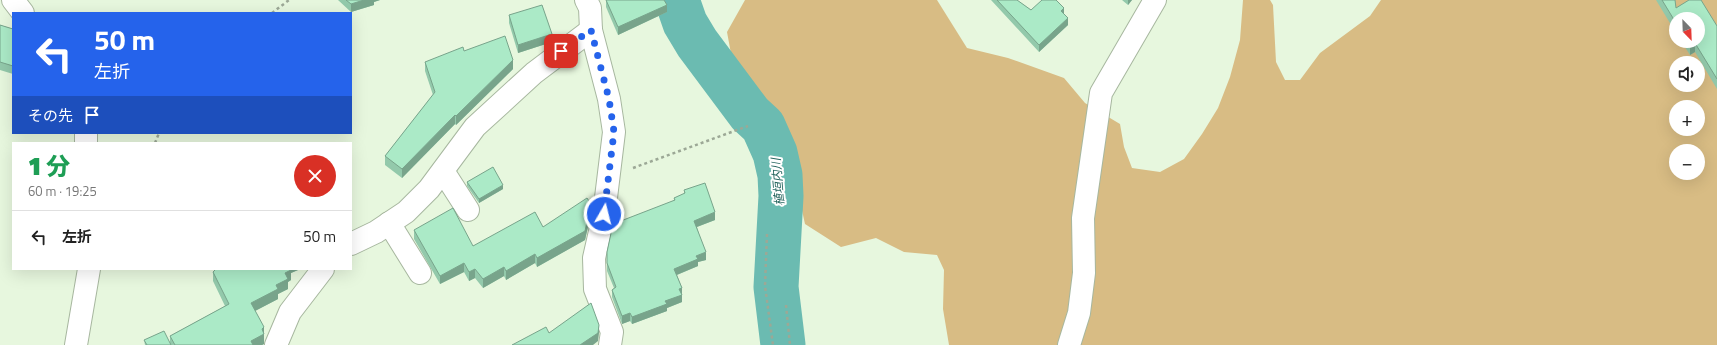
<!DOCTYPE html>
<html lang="ja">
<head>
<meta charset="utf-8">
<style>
  :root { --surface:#fff; --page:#f2f2f2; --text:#222; --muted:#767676; --line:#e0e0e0 }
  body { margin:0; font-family:"Titillium Web","Noto Sans JP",sans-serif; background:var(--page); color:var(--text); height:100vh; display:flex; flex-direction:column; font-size:15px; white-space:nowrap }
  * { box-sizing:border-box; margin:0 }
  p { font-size:13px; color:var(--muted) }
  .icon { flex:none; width:22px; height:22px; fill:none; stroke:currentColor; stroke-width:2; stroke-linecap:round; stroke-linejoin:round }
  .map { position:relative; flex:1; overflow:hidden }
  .drawer { position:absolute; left:12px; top:142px; width:340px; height:128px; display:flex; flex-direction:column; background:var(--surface); border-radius:0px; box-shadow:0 4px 16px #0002 }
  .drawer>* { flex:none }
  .hud { position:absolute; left:12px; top:12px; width:340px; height:122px; border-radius:0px; box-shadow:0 4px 16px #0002; background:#2563eb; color:#fff; overflow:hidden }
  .needle { width:26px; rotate:157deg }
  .fabs { position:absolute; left:1669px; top:12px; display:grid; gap:8px }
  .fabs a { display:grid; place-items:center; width:36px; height:36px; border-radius:50%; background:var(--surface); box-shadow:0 4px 16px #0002; font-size:20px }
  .pin { position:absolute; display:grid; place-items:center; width:34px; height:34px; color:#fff; margin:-17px; border-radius:8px; box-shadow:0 2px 6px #0006 }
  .me { position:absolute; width:44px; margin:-22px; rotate:8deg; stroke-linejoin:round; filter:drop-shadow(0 0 3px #0008) }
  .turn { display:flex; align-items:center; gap:14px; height:84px; padding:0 16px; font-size:18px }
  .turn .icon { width:52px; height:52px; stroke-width:2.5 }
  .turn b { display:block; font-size:28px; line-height:34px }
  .then { display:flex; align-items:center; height:38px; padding:0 16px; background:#0003; gap:8px; font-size:15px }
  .round { display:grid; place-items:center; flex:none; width:42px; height:42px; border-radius:21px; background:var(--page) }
  .headline { display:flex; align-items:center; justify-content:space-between; height:68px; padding:0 16px }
  h1 { font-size:24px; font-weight:800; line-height:30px; color:#1e9e55 }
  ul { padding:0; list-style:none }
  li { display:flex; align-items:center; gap:12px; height:52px; padding:0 16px; border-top:1px solid var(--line) }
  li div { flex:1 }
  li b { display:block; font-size:15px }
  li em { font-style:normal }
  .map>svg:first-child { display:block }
  .forest { fill:#d8bc84; fill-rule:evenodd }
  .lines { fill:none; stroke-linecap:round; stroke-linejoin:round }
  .river { stroke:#6bbbb1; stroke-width:45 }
  .minor-casing { stroke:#a7b79f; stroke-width:24 }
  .path { stroke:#9ca896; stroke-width:2.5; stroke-dasharray:3 3; stroke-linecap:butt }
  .minor { stroke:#fff; stroke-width:22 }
  .wall { fill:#93c9ab }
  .shaded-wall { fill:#78a48b }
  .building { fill:#abeac7; stroke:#78a48b }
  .route { stroke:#2563eb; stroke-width:7; stroke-dasharray:0 12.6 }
  .labels { text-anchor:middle; stroke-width:4; stroke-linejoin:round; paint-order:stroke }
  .water-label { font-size:12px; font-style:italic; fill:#22635c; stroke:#fff }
</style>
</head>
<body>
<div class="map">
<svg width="1717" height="345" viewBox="0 0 1717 345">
  <rect width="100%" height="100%" fill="#e7f7de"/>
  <path class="forest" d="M 745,0 L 937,0 L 967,48 L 1008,58 L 1064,78 L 1085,103 L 1120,124 L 1124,147 L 1132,168 L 1160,172 L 1184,159 L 1202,134 L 1218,108 L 1230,77 L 1240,40 L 1243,0 L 1270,0 L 1273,5 L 1276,62 L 1285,80 L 1300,80 L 1320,53 L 1370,16 L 1381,0 L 1717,0 L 1717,345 L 949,345 L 943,309 L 944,270 L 937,255 L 904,252 L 876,238 L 841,247 L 805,224 L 795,179 L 796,149 L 785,126 L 732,59 L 727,32 ZM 1676,19 L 1698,19 L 1698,41 L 1676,41 ZM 1676,63 L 1698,63 L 1698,85 L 1676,85 ZM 1676,107 L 1698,107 L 1698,129 L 1676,129 ZM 1676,151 L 1698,151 L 1698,173 L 1676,173 Z"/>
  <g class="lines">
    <path class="river" d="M 677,0 L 685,23 L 697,43 L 750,114 L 763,126 L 775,153 L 780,175 L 781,196 L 776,287 L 783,345"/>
    <defs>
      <g id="minor">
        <path d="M 13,0 L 23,13"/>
        <path d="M 586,0 L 590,8 L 591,30 L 609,99 L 614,132 L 604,214 L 594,258 L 595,289 L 612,332 L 610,345"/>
        <path d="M 86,133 L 86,143"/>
        <path d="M 443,171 L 468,210"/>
        <path d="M 389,223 L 420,273"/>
        <path d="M 351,244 L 376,232 L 406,212 L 429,189 L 475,127 L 534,73 L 591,30"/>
        <path d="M 76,345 L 89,269"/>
        <path d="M 276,345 L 290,312 L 323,269"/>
        <path d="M 1069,345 L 1079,313 L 1084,273 L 1083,218 L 1101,93 L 1155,0"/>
      </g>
    </defs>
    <use href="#minor" class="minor-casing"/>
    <g class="path">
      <path d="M 272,13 L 289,0"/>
      <path d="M 155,143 L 159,133"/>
      <path d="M 633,168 L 748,126"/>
      <path d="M 767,234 L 765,286 L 773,345"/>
      <path d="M 786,305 L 790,345"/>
    </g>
    <use href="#minor" class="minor"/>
  </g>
  <g class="wall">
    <path d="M 338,0 L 380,0 L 374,2 L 374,5 L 351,12 Z"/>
    <path d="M 606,0 L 667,12 L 618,35 L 606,7 Z"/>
    <path d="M 991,0 L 1017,0 L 1031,10 L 1064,14 L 1068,25 L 1039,52 Z"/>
    <path d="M 1122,0 L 1132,0 L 1128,5 Z"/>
    <path d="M 1656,0 L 1675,0 L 1676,8 L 1717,26 L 1717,89 L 1695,52 L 1690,55 L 1681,41 L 1698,41 L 1676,19 L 1676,33 Z"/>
    <path d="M 509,15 L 552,42 L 518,53 L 509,23 Z"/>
    <path d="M 0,25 L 13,29 L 13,74 L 0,70 Z"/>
    <path d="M 464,51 L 513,69 L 456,125 L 455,124 L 402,178 L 385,165 L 385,156 L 433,95 L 425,71 L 425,62 Z"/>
    <path d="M 467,182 L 503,189 L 479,203 L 467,186 Z"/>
    <path d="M 684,190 L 715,220 L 697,227 L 706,260 L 698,262 L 698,266 L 677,275 L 682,288 L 682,302 L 667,308 L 667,311 L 632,324 L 630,321 L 622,324 L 612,297 L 612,290 L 614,288 L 607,271 L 607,259 L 674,200 L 674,198 L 684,194 Z"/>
    <path d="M 591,213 L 585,240 L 537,267 L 535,263 L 506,280 L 504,276 L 483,288 L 475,278 L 469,281 L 464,272 L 440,284 L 414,239 L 414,230 L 473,246 L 543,227 Z"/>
    <path d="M 214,269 L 298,269 L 298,270 L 291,273 L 291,280 L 288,282 L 288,289 L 278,294 L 278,299 L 255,311 L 264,337 L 264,344 L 262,345 L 145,345 L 144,340 L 170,343 L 170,336 L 225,306 L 213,281 L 213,272 L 214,271 Z"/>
  </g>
  <g class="shaded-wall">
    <path d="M 364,0 L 380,0 L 374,2 L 374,5 L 351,12 L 351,4 Z"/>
    <path d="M 1128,0 L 1132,0 L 1128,5 Z"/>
    <path d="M 667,5 L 667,12 L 618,35 L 618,27 Z"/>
    <path d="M 1064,8 L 1064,15 L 1061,11 Z"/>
    <path d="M 1068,18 L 1068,25 L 1039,52 L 1039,45 Z"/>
    <path d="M 552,34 L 552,42 L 518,53 L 518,45 Z"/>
    <path d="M 1695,43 L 1695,52 L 1690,55 L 1690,46 Z"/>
    <path d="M 513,60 L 513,69 L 456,125 L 456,116 Z"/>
    <path d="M 455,115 L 455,124 L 402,178 L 402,169 Z"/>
    <path d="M 503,185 L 503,189 L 479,203 L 479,199 Z"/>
    <path d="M 591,204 L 591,213 L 585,240 L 537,267 L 537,258 Z"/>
    <path d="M 715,212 L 715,220 L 694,228 L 694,221 Z"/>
    <path d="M 706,252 L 706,260 L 698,262 L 698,266 L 674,276 L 674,269 L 696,256 Z"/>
    <path d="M 535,254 L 535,263 L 506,280 L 506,271 Z"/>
    <path d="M 464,263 L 464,272 L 440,284 L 440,276 Z"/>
    <path d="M 504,267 L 504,276 L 483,288 L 483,279 Z"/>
    <path d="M 288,269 L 298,269 L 298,270 L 291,273 L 291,280 L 288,282 L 288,289 L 278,294 L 278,299 L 251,313 L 251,303 L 276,285 Z"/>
    <path d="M 475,269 L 475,278 L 469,281 L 469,272 Z"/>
    <path d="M 682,288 L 682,302 L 667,308 L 667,311 L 632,324 L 632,317 L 665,301 L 679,289 Z"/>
    <path d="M 630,313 L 630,321 L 622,324 L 622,316 Z"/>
    <path d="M 599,325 L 599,333 L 598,341 L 593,345 L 580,345 Z"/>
    <path d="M 264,327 L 264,344 L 262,345 L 251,345 L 251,341 L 262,329 Z"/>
  </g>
  <g class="building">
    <path d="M 346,0 L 364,0 L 351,4 Z"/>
    <path d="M 606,0 L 664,0 L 667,5 L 618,27 Z"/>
    <path d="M 997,0 L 1017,0 L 1031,10 L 1042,0 L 1056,0 L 1064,8 L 1061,11 L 1068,18 L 1039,45 Z"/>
    <path d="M 1662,0 L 1675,0 L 1676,8 L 1689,0 L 1701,0 L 1717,26 L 1717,79 L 1695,43 L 1690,46 L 1687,41 L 1698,41 L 1698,19 L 1676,19 L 1676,23 Z"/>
    <path d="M 542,5 L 552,34 L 518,45 L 509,15 Z"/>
    <path d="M 0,25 L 13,29 L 13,66 L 0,62 Z"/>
    <path d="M 505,36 L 513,60 L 456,116 L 455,115 L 402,169 L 385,156 L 435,92 L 425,62 L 463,47 L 464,51 Z"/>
    <path d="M 493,167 L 503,185 L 479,199 L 467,182 Z"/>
    <path d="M 705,183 L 715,212 L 694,221 L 706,252 L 696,256 L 698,259 L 674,269 L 682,288 L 679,289 L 682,295 L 665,301 L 667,304 L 632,317 L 630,313 L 622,316 L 612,290 L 616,287 L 607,263 L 607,252 L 613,224 L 675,200 L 674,198 L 685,193 L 684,190 Z"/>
    <path d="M 587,198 L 591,204 L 585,231 L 537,258 L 535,254 L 506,271 L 504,267 L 483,279 L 475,269 L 469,272 L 464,263 L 440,276 L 414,230 L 453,208 L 473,246 L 535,212 L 543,227 Z"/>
    <path d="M 216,269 L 291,269 L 291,270 L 285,273 L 288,279 L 276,285 L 278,289 L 251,303 L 264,327 L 262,329 L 264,334 L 251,341 L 253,345 L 175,345 L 170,336 L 229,304 L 213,272 Z"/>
    <path d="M 591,303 L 599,325 L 598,333 L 580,345 L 512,345 L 546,327 L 549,333 Z"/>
    <path d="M 164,331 L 171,345 L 147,345 L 144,340 Z"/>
  </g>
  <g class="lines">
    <path class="route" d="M 561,51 L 591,30 L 609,99 L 614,132 L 604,214"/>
  </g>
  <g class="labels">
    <g class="water-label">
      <text transform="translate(778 182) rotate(-95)" y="4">植垣内川</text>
    </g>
  </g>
</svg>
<div class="fabs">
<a><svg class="needle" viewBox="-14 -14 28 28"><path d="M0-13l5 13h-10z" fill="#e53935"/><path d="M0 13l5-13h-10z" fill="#767676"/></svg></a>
<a><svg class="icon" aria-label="sound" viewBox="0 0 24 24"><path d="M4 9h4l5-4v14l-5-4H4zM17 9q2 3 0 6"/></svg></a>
<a>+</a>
<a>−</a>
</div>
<div class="pin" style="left:561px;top:51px;background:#d93025"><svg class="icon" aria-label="arrive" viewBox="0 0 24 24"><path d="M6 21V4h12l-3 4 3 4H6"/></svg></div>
<svg class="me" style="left:604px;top:214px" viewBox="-20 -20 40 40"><circle r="17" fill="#2563eb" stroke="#fff" stroke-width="3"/><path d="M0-11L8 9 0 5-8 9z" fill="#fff"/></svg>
<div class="hud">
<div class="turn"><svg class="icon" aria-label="left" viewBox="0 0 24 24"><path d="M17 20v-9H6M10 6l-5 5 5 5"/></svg><div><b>50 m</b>左折</div></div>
<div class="then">その先<svg class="icon" aria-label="arrive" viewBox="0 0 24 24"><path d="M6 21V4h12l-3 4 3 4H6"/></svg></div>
</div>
<section class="drawer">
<div class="headline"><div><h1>1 分</h1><p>60 m · 19:25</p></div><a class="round" style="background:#d93025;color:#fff"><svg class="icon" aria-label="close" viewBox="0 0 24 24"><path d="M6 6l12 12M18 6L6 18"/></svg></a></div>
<ul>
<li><svg class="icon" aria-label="left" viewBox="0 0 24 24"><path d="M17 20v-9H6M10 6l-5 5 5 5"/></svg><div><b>左折</b></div><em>50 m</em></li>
</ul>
</section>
</div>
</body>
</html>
